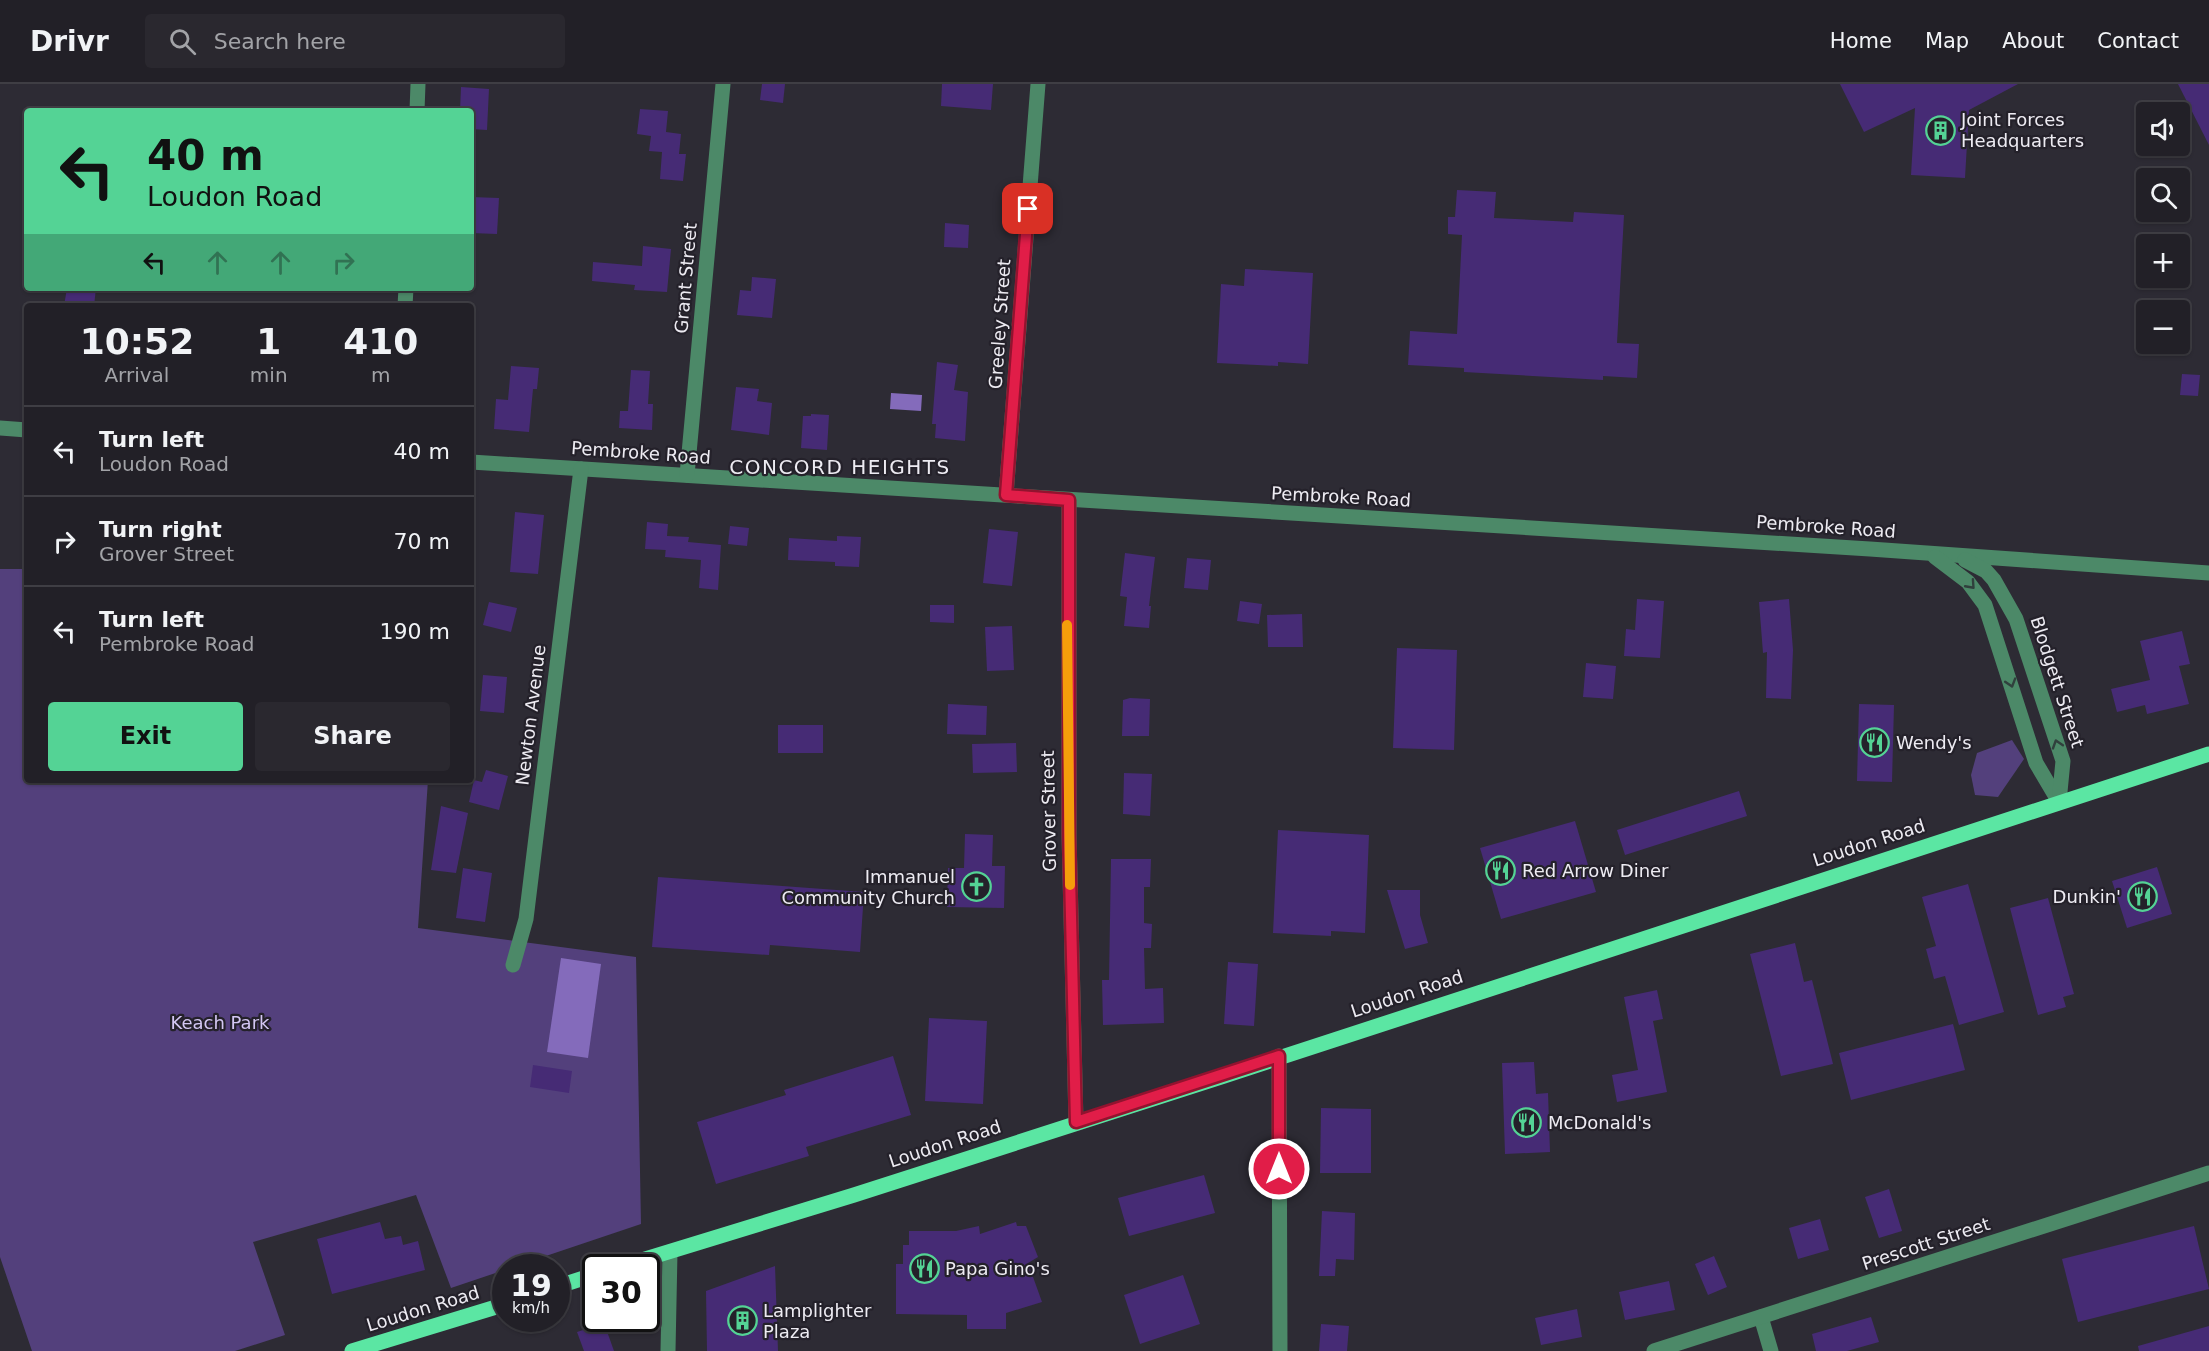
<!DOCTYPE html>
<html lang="en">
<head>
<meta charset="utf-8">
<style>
  :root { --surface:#222027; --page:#2a282f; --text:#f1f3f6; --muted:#a2a3a7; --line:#3f3e44; --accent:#54d395 }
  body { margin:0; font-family:"DejaVu Sans",sans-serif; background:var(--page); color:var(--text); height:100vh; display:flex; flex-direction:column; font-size:22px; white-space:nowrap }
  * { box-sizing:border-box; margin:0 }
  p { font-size:20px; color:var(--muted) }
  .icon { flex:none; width:33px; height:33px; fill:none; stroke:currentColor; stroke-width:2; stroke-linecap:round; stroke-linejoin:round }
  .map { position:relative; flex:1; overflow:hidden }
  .panel { position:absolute; left:24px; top:219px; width:450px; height:480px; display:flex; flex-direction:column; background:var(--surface); border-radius:6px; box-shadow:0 2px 4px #0004,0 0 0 2px var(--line) }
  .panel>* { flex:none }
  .banner { position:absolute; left:24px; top:24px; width:450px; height:183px; border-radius:6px; box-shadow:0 2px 4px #0004,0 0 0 2px var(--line); background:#54d395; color:#111; overflow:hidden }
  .tools { position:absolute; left:2136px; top:18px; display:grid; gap:12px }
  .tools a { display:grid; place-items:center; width:54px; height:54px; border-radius:6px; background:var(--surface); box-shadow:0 2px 4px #0004,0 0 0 2px var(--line); font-size:30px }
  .speed { position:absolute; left:492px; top:1170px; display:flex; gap:12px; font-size:30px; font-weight:700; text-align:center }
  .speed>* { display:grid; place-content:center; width:78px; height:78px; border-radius:50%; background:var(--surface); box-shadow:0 2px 4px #0004,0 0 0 2px var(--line); line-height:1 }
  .speed small { font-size:15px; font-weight:400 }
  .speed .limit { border:3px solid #111; border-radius:9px; background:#fff; color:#111 }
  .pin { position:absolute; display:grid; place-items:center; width:51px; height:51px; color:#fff; margin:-26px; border-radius:12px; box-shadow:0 3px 9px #0006 }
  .me { position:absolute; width:66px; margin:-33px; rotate:0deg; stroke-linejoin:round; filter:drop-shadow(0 0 4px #0008) }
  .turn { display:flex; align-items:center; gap:21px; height:126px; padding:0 24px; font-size:27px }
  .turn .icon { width:78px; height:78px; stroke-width:2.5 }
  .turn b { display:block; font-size:42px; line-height:51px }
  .lanes { display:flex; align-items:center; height:57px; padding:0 24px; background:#0003; justify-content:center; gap:30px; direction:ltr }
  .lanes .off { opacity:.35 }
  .eta { display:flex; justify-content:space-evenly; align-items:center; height:102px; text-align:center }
  .eta b { font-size:36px; font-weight:700; line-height:42px }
  .cta { display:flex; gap:12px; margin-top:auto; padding:12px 24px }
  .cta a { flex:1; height:69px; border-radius:6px; background:var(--accent); color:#111; font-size:24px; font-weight:700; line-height:69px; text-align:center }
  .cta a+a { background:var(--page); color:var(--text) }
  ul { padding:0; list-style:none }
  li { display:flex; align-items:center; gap:18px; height:90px; padding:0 24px; border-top:2px solid var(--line) }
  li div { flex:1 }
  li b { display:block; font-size:22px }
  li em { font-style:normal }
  header { display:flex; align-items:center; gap:36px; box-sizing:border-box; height:84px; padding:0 30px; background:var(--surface); border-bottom:2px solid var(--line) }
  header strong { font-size:28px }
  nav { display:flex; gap:33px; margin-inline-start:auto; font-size:21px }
  .search { width:420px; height:54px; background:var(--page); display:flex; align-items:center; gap:15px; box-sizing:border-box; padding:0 21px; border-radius:6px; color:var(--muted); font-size:22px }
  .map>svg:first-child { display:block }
  .green { fill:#53407c }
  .water { fill:#846bbb }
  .building { fill:#462b75 }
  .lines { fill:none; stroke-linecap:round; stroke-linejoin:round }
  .minor { stroke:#4c8968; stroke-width:15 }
  .major { stroke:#5be6a3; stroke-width:15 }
  .oneway { stroke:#30403d }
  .route-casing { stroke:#92132f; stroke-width:15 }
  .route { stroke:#e11d48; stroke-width:10 }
  .slow { stroke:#f59e0b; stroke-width:10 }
  .labels { text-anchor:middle; stroke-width:4.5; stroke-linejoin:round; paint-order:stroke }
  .poi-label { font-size:18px; fill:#edebf2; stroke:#24212a; text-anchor:start }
  .street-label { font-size:18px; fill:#edebf2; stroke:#24212a }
  .park-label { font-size:18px; fill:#d3c7f3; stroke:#24212a }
  .neighbourhood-label { font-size:20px; letter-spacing:1.5px; fill:#edebf2; stroke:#24212a }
</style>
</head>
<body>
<header>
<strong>Drivr</strong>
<div class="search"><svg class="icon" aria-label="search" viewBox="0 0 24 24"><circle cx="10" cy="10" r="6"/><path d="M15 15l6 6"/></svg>Search here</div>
<nav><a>Home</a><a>Map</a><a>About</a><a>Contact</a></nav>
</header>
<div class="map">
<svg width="2209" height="1267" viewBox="0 0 2209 1267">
  <rect width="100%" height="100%" fill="#2d2b34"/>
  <g class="green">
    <path d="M 0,485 L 27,485 L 27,696 L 428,696 L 418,844 L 636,873 L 641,1140 L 451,1204 L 416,1111 L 253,1158 L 285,1251 L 235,1267 L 32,1267 L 0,1173 Z"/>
    <path d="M 2012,656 L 2024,675 L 1998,713 L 1975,711 L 1971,691 L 1977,669 Z"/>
  </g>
  <g class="water">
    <path d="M 891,309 L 922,311 L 921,327 L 890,325 Z"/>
    <path d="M 561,874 L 601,880 L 588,974 L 547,968 Z"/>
  </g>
  <g class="building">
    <path d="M 762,0 L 785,0 L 783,19 L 760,16 Z"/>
    <path d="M 942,0 L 993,0 L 991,26 L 941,22 Z"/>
    <path d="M 1840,0 L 2018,0 L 1969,26 L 1965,94 L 1911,91 L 1915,24 L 1864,48 Z"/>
    <path d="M 2178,0 L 2209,0 L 2209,61 Z"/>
    <path d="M 461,3 L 489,5 L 487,46 L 471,45 L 471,27 L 460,27 Z"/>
    <path d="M 640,25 L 668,27 L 666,48 L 681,50 L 679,70 L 686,70 L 683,97 L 660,95 L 662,68 L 649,67 L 651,52 L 637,50 Z"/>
    <path d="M 1457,106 L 1496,108 L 1494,134 L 1573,138 L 1574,128 L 1624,131 L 1617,259 L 1639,260 L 1637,294 L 1603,292 L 1603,296 L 1464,288 L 1464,284 L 1408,281 L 1410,247 L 1457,250 L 1462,151 L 1448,150 L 1448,133 L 1455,133 Z"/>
    <path d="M 471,113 L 499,114 L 497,150 L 471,149 Z"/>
    <path d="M 945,139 L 969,141 L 968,164 L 944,163 Z"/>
    <path d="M 643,162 L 671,165 L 667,208 L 634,206 L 635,201 L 592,197 L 593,178 L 642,182 Z"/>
    <path d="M 1245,185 L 1313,189 L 1308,280 L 1278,278 L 1278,282 L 1217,279 L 1221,200 L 1244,202 Z"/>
    <path d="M 752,193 L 776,195 L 772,234 L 737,231 L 740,206 L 751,207 Z"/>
    <path d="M 67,204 L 96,204 L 94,222 L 64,222 Z"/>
    <path d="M 937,278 L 958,281 L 954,306 L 968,308 L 965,357 L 935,354 L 936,340 L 932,340 Z"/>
    <path d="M 511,282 L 539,284 L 537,305 L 533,305 L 529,348 L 494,345 L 496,315 L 508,316 Z"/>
    <path d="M 631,286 L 650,287 L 648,320 L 653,320 L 652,346 L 619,344 L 620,327 L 628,327 Z"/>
    <path d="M 2182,290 L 2200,291 L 2198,312 L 2180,311 Z"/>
    <path d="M 736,303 L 759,305 L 757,317 L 772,319 L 769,351 L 731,346 Z"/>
    <path d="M 811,330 L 829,331 L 827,366 L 801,364 L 803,332 L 811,332 Z"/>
    <path d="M 515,428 L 544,431 L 538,490 L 510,488 Z"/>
    <path d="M 647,438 L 668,440 L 667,452 L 689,453 L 688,458 L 721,461 L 718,506 L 699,504 L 701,476 L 665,473 L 666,462 L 666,466 L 645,465 Z"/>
    <path d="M 730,442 L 749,444 L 747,462 L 728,460 Z"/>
    <path d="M 989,445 L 1018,448 L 1012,502 L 983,499 Z"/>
    <path d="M 837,452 L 861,453 L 859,483 L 835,482 L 835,478 L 788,476 L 789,454 L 837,457 Z"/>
    <path d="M 1125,469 L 1155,473 L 1149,522 L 1151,522 L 1149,544 L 1124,542 L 1127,513 L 1120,512 Z"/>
    <path d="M 1187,474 L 1211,476 L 1208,506 L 1184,504 Z"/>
    <path d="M 1637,515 L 1664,517 L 1660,574 L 1624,572 L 1626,545 L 1635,546 Z"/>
    <path d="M 1789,515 L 1793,566 L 1791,615 L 1766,614 L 1767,568 L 1763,569 L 1759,518 Z"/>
    <path d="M 1240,517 L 1262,520 L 1259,540 L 1237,537 Z"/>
    <path d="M 489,518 L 517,524 L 511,548 L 483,541 Z"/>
    <path d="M 930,521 L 954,521 L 954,539 L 930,538 Z"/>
    <path d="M 1302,530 L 1303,563 L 1268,563 L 1267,531 Z"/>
    <path d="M 1012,542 L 1014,586 L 987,587 L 985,543 Z"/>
    <path d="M 2182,547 L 2190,580 L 2179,582 L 2189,620 L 2147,630 L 2145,621 L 2117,628 L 2111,605 L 2150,596 L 2140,557 Z"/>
    <path d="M 1397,564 L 1457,566 L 1454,666 L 1393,664 Z"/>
    <path d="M 1586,579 L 1616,582 L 1613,615 L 1583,613 Z"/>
    <path d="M 483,591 L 507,593 L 504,629 L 480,627 Z"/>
    <path d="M 1130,614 L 1150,615 L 1149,652 L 1122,652 L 1123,616 Z"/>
    <path d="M 948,620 L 987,622 L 986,651 L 947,650 Z"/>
    <path d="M 1859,620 L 1894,621 L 1892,698 L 1857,697 Z"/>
    <rect x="778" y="641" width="45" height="28"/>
    <path d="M 1016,659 L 1017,688 L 973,689 L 972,660 Z"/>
    <path d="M 486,686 L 508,692 L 499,726 L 469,718 L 474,696 L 482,698 Z"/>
    <path d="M 1124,689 L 1152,690 L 1150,732 L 1123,730 Z"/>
    <path d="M 1739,707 L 1747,732 L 1625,771 L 1617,746 Z"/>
    <path d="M 441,722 L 468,729 L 456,789 L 431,786 Z"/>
    <path d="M 1575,737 L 1596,808 L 1501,835 L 1480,764 Z"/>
    <path d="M 1278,746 L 1369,751 L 1365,849 L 1331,847 L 1331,852 L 1273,849 Z"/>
    <path d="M 965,750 L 993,751 L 992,782 L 1005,782 L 1004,824 L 947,823 L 948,784 L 964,784 Z"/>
    <path d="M 1111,775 L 1151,775 L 1150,803 L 1144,803 L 1144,839 L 1152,840 L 1151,864 L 1144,864 L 1145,905 L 1163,904 L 1164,939 L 1103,941 L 1102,896 L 1109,896 Z"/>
    <path d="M 2157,783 L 2172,830 L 2127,844 L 2112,797 Z"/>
    <path d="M 463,784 L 492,789 L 485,838 L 456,834 Z"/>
    <path d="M 658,793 L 864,808 L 860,868 L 770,861 L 769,871 L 652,863 Z"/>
    <path d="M 1968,800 L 2004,928 L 1959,941 L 1945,892 L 1934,895 L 1926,865 L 1936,862 L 1922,813 Z"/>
    <path d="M 1387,806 L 1420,806 L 1420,831 L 1428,859 L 1405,865 Z"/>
    <path d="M 2048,814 L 2074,910 L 2063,913 L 2066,923 L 2038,931 L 2010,824 Z"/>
    <path d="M 1795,859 L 1804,898 L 1812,896 L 1833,980 L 1781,992 L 1750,870 Z"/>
    <path d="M 1228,878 L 1258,880 L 1254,942 L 1224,940 Z"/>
    <path d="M 1657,906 L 1663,935 L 1653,937 L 1667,1008 L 1617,1018 L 1612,991 L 1638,986 L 1624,913 Z"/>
    <path d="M 929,934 L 987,937 L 983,1020 L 925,1017 Z"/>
    <path d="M 1953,940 L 1965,986 L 1851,1016 L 1839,969 Z"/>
    <path d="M 893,972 L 911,1031 L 806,1063 L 809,1072 L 716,1100 L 697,1038 L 786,1011 L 784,1006 Z"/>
    <path d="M 1534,978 L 1536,1010 L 1548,1009 L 1550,1068 L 1505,1070 L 1502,979 Z"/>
    <path d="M 533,981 L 572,987 L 569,1009 L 530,1003 Z"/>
    <path d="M 1321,1024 L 1371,1025 L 1371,1089 L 1320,1089 Z"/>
    <path d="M 1204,1091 L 1215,1129 L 1129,1152 L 1118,1114 Z"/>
    <path d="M 1889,1105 L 1902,1147 L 1879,1154 L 1865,1113 Z"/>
    <path d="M 1322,1127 L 1355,1129 L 1354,1176 L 1336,1175 L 1335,1192 L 1319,1192 Z"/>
    <path d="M 1820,1135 L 1829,1166 L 1798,1175 L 1789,1144 Z"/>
    <path d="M 380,1138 L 385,1155 L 401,1152 L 403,1161 L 418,1157 L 425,1186 L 332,1210 L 317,1155 Z"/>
    <path d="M 1016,1138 L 1017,1142 L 1026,1142 L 1038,1173 L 1028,1179 L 1042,1218 L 1006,1229 L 1006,1245 L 967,1245 L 967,1231 L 896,1230 L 896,1180 L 903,1180 L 903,1161 L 909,1161 L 909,1147 L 956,1147 L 979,1142 L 980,1150 Z"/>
    <path d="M 2194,1142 L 2209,1205 L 2078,1238 L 2062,1175 Z"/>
    <path d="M 1714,1172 L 1727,1203 L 1708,1211 L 1695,1180 Z"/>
    <path d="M 775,1182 L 778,1267 L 707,1267 L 706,1207 Z"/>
    <path d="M 1183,1191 L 1200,1240 L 1140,1260 L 1124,1211 Z"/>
    <path d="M 1669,1197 L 1675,1226 L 1625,1236 L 1619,1208 Z"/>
    <path d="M 1577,1225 L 1582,1253 L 1541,1261 L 1535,1234 Z"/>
    <path d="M 1871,1233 L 1879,1258 L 1847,1267 L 1816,1267 L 1812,1250 Z"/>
    <path d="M 604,1239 L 614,1267 L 584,1267 L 577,1248 Z"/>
    <path d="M 1321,1240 L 1349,1242 L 1347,1267 L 1319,1267 Z"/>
    <path d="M 2209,1242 L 2209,1267 L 2139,1267 L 2138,1262 Z"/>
  </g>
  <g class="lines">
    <g class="minor">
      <path d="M 417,27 L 418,0"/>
      <path d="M 405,222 L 406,204"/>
      <path d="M 0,344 L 27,346"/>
      <path d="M 471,378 L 1870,465 L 2209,489"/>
      <path d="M 687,391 L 723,0"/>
      <path d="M 1006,411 L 1038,0"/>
      <path d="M 1069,416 L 1069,750 L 1076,1038"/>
      <path d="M 1935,473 L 1968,498 L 1985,521 L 2036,679 L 2059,718"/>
      <path d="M 1965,476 L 1986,487 L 1994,496 L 2016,535 L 2063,677 L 2059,718"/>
      <path d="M 513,881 L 526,835 L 581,385"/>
      <path d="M 1279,972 L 1280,1267"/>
      <path d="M 1761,1233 L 1771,1267"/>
      <path d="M 668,1267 L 670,1168"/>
      <path d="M 1654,1267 L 2209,1089"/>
    </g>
    <g class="major">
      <path d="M 616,1184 L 854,1111 L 1224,992 L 2209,670"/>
      <path d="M 556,1203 L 596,1190"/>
      <path d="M 352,1267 L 506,1220"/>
    </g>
  </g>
  <defs><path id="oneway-chevron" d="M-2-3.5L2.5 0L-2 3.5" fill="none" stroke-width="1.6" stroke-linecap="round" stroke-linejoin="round" transform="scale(1.5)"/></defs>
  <g class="oneway">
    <use href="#oneway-chevron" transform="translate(1971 501) rotate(48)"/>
    <use href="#oneway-chevron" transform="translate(2011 599) rotate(73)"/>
    <use href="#oneway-chevron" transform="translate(2057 660) rotate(-108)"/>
  </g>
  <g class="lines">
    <defs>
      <path id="route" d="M 1028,125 L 1006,411 L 1069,416 L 1069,750 L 1076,1038 L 1279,972 L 1279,1085"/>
    </defs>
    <use href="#route" class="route-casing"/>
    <use href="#route" class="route"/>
    <path class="slow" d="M 1067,541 L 1070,801"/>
  </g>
  <defs>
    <symbol id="building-ring" viewBox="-11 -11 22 22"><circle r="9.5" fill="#24212a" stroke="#54d395" stroke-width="1.5"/><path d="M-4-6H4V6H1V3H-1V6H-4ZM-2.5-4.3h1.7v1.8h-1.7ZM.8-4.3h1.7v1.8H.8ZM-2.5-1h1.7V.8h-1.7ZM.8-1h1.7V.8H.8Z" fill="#54d395"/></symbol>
    <symbol id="restaurant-ring" viewBox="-11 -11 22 22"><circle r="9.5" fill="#24212a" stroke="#54d395" stroke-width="1.5"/><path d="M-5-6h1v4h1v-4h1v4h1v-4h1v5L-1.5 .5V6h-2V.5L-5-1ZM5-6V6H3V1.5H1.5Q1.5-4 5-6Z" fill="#54d395"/></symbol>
    <symbol id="church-ring" viewBox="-11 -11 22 22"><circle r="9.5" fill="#24212a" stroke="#54d395" stroke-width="1.5"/><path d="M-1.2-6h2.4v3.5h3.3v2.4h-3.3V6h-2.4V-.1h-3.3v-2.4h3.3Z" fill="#54d395"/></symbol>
  </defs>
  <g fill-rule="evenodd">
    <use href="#building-ring" x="1924" y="30" width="33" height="33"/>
    <use href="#restaurant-ring" x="1858" y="642" width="33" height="33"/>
    <use href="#restaurant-ring" x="1484" y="770" width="33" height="33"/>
    <use href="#church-ring" x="960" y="786" width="33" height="33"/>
    <use href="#restaurant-ring" x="2126" y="796" width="33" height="33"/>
    <use href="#restaurant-ring" x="1510" y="1022" width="33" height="33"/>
    <use href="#restaurant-ring" x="908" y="1168" width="33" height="33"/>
    <use href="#building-ring" x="726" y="1220" width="33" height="33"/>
  </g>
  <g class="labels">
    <g class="poi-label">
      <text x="1961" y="42">Joint Forces<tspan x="1961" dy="21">Headquarters</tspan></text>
      <text x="1896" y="665">Wendy's</text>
      <text x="1522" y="793">Red Arrow Diner</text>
      <text x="955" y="799" text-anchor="end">Immanuel<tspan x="955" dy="21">Community Church</tspan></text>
      <text x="2121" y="819" text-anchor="end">Dunkin'</text>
      <text x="1548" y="1045">McDonald's</text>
      <text x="945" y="1191">Papa Gino's</text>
      <text x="763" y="1233">Lamplighter<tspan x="763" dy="21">Plaza</tspan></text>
    </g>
    <g class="street-label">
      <text transform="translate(686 194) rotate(-85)" y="6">Grant Street</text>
      <text transform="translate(1000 240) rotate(-86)" y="6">Greeley Street</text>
      <text transform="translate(641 369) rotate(4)" y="6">Pembroke Road</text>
      <text transform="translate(1341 413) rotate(3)" y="6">Pembroke Road</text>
      <text transform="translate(1826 443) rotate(4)" y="6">Pembroke Road</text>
      <text transform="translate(2057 598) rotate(72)" y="6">Blodgett Street</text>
      <text transform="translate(531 631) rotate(-83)" y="6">Newton Avenue</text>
      <text transform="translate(1049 727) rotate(-91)" y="6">Grover Street</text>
      <text transform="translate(1869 759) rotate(-18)" y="6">Loudon Road</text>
      <text transform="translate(1407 910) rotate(-18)" y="6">Loudon Road</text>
      <text transform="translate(945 1060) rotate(-18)" y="6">Loudon Road</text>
      <text transform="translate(1926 1160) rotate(-18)" y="6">Prescott Street</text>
      <text transform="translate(423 1225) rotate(-17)" y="6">Loudon Road</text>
    </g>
    <g class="park-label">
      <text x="220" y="945">Keach Park</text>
    </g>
    <g class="neighbourhood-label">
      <text x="840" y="390">CONCORD HEIGHTS</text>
    </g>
  </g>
</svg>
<div class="tools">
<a><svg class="icon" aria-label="sound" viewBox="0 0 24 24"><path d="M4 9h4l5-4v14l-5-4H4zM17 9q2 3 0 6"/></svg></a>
<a><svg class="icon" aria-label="search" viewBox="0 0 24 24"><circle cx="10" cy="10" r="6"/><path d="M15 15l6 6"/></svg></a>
<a>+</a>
<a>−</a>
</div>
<div class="speed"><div>19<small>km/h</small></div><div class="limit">30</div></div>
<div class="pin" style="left:1028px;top:125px;background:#d93025"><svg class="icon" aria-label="arrive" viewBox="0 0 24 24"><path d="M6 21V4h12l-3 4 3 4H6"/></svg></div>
<svg class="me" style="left:1279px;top:1085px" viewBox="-20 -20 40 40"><circle r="17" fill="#e11d48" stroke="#fff" stroke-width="3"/><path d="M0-11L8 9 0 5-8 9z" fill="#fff"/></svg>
<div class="banner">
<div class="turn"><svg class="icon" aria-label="left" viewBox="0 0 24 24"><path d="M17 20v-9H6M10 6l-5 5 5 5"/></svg><div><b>40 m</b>Loudon Road</div></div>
<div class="lanes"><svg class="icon" aria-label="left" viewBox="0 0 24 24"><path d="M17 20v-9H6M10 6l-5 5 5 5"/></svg><svg class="icon off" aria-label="ahead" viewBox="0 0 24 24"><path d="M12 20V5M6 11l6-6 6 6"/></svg><svg class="icon off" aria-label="ahead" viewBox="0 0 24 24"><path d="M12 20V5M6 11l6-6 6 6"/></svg><svg class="icon off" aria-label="right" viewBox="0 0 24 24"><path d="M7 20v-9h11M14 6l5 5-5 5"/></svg></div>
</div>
<section class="panel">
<div class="eta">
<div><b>10:52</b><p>Arrival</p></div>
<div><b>1</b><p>min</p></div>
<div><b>410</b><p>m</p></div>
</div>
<ul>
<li><svg class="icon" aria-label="left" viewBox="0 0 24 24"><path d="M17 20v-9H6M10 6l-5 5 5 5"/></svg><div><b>Turn left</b><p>Loudon Road</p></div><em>40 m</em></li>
<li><svg class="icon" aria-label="right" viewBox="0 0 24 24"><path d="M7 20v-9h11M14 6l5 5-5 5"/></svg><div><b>Turn right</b><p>Grover Street</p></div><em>70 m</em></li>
<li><svg class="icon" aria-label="left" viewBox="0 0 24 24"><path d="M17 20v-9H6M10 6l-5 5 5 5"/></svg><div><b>Turn left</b><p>Pembroke Road</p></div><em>190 m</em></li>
</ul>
<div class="cta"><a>Exit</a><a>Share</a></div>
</section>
</div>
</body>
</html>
